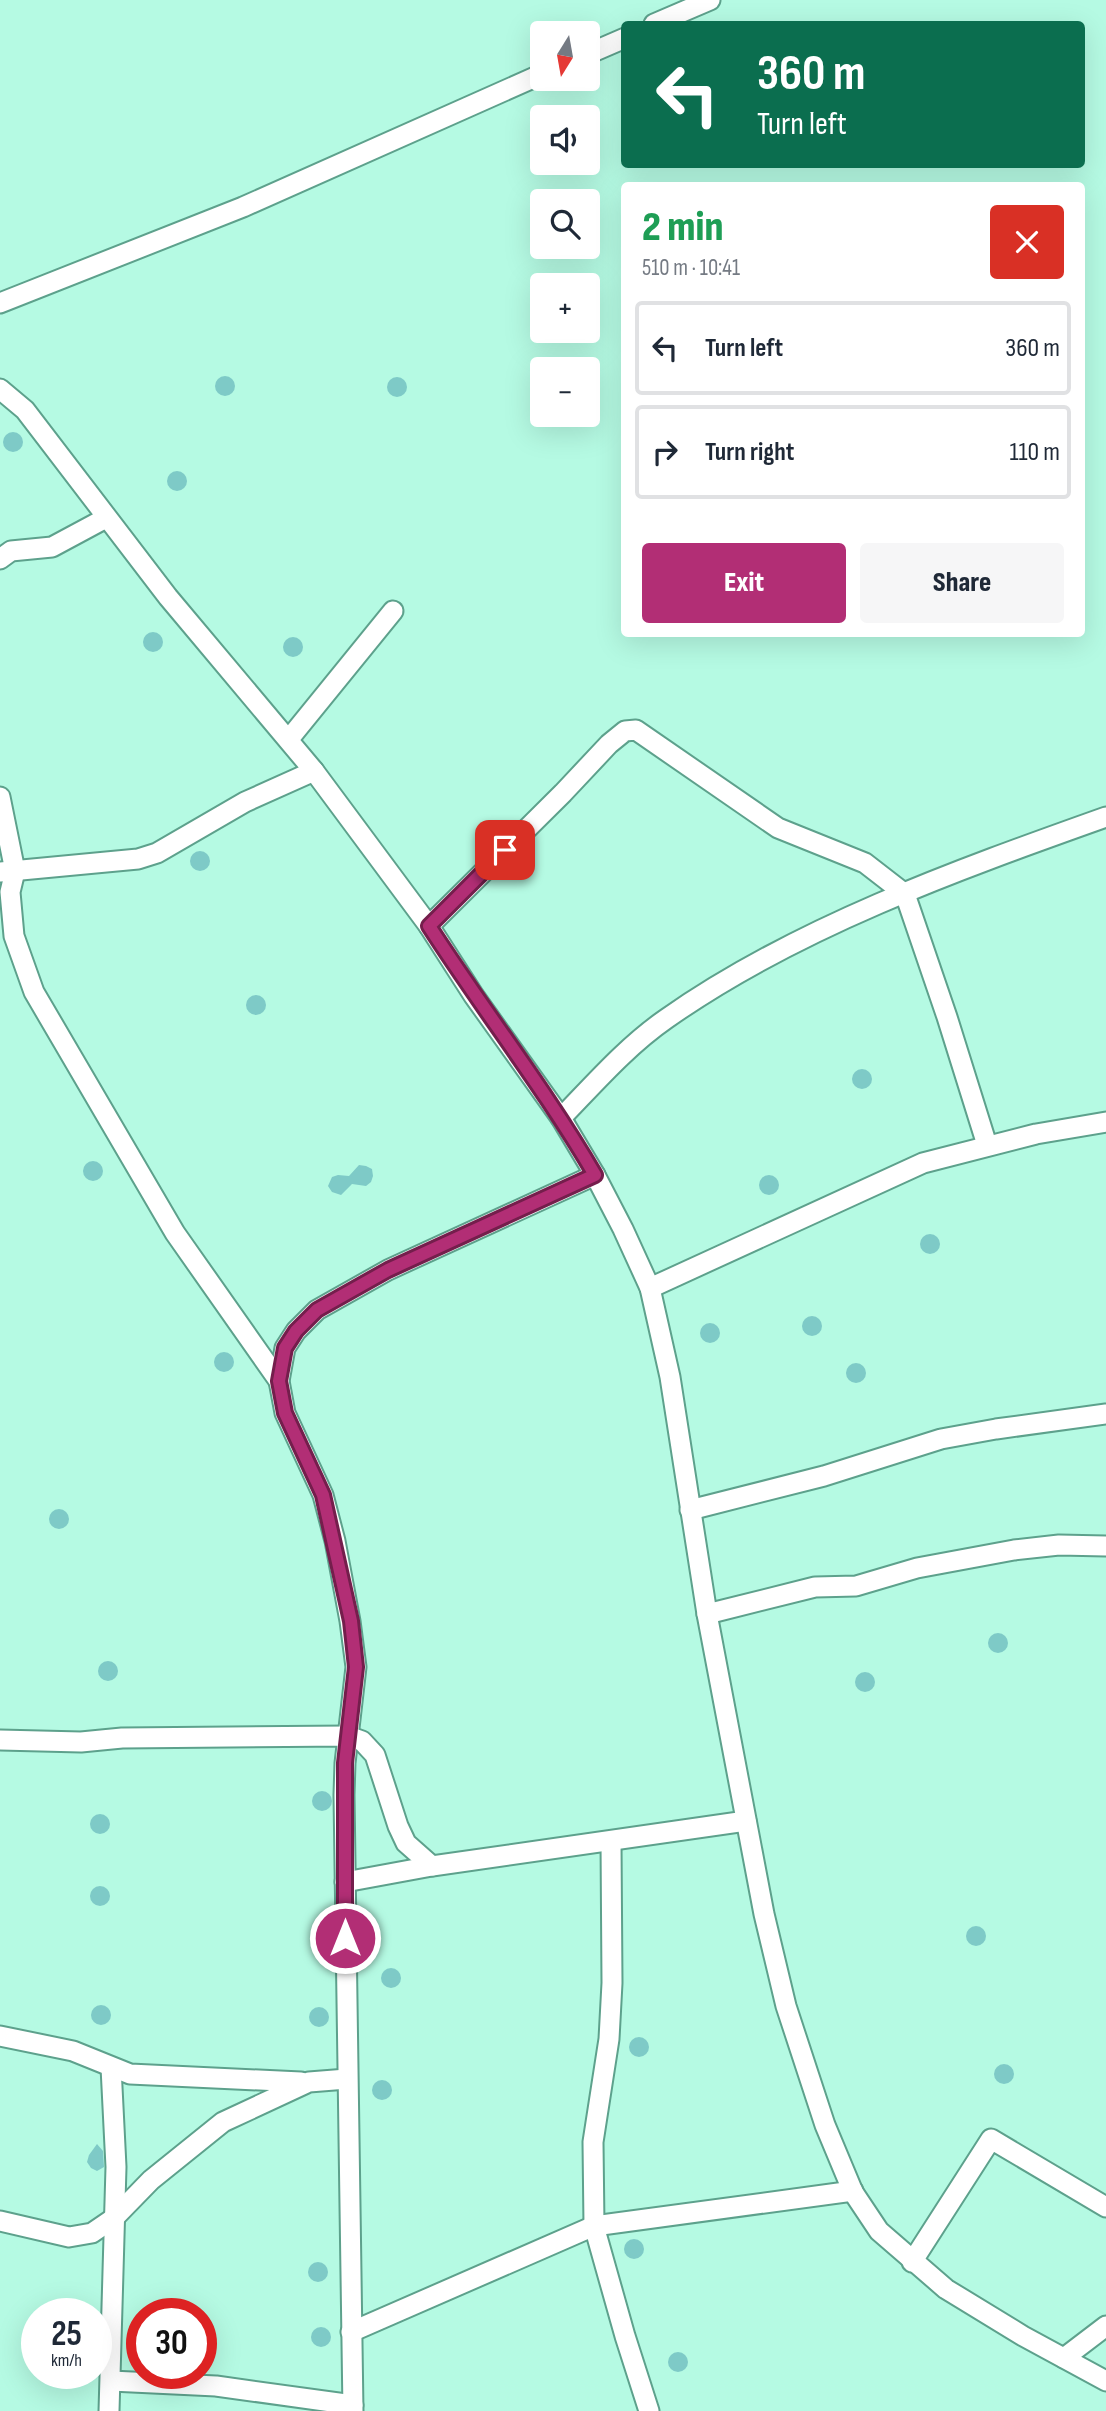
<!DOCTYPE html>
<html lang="en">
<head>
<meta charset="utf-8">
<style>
  :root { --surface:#fff; --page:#f6f6f7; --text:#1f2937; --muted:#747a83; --line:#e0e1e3; --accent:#b22e75 }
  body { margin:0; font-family:"Sofia Sans Condensed",sans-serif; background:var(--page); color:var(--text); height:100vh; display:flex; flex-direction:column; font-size:26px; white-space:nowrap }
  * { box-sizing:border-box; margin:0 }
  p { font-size:23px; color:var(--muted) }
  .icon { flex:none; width:38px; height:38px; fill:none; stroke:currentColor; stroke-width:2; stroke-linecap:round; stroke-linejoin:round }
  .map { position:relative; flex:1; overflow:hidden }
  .sheet { position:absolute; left:621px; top:182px; width:464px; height:455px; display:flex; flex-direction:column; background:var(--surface); border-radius:7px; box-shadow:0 7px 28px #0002 }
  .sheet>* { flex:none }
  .hud { position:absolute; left:621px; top:21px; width:464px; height:147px; border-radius:7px; box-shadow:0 7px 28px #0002; background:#0b6e4f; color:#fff; overflow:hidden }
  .needle { width:46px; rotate:191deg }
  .fabs { position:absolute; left:530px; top:21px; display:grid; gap:14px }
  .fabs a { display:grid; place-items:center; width:70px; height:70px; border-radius:7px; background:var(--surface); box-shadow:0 7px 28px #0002; font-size:35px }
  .speed { position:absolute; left:21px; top:2298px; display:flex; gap:14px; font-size:35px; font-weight:700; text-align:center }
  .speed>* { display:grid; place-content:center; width:91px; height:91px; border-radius:50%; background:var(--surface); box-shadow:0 7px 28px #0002; line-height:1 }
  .speed small { font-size:18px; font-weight:400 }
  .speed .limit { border:10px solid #d22; background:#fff; color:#111 }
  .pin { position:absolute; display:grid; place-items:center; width:60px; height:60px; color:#fff; margin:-30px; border-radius:14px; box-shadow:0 4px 10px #0006 }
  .me { position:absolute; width:77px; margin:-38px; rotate:0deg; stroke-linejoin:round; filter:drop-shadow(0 0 5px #0008) }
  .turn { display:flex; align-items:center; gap:24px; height:147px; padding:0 21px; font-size:32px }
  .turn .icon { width:91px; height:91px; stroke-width:2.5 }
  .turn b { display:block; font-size:49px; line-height:60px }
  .round { display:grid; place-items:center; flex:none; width:74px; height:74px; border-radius:7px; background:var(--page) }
  .summary { display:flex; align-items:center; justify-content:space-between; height:119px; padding:0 21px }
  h1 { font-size:42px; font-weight:800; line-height:52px; color:#1e9e55 }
  .action { display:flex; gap:14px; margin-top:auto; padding:14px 21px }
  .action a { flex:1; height:80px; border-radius:7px; background:var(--accent); color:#fff; font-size:28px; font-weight:800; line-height:80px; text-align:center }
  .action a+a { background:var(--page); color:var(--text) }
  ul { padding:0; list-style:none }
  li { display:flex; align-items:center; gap:21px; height:94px; margin:0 14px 10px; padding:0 7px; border:4px solid var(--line); border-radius:7px }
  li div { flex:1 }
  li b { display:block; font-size:26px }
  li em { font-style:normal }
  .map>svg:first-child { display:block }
  .building { fill:#7ecac7 }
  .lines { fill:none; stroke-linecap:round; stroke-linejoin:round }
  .minor-casing { stroke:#5da18c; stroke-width:23 }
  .minor { stroke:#fff; stroke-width:19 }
  .route-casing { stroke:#741e4c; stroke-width:18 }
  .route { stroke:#b22e75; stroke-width:12 }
</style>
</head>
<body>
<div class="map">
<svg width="1106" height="2411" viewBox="0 0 1106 2411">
  <rect width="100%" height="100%" fill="#b5fae3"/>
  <g class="building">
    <circle cx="225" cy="386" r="10"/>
    <circle cx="397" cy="387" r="10"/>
    <circle cx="13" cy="442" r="10"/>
    <circle cx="177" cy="481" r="10"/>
    <circle cx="153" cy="642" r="10"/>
    <circle cx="293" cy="647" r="10"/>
    <circle cx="200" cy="861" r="10"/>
    <circle cx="256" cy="1005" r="10"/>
    <circle cx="862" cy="1079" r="10"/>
    <circle cx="93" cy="1171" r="10"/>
    <path d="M 359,1165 L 366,1166 L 372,1169 L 373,1176 L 371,1182 L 366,1186 L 352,1184 L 341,1195 L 332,1192 L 328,1186 L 332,1177 L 338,1175 L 349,1176 Z"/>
    <circle cx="769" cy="1185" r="10"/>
    <circle cx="930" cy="1244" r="10"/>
    <circle cx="812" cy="1326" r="10"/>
    <circle cx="710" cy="1333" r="10"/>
    <circle cx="224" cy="1362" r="10"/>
    <circle cx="856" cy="1373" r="10"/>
    <circle cx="59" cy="1519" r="10"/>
    <circle cx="998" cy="1643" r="10"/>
    <circle cx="108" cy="1671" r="10"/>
    <circle cx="865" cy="1682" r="10"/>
    <circle cx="322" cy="1801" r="10"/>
    <circle cx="100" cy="1824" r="10"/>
    <circle cx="100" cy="1896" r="10"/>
    <circle cx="976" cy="1936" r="10"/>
    <circle cx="391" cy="1978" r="10"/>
    <circle cx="101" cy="2015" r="10"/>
    <circle cx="319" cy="2017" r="10"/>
    <circle cx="639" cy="2047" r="10"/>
    <circle cx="1004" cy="2074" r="10"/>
    <circle cx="382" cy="2090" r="10"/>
    <path d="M 97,2144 L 103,2151 L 104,2167 L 97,2171 L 91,2168 L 87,2162 L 89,2155 Z"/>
    <circle cx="634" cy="2249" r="10"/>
    <circle cx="318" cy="2272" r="10"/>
    <circle cx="321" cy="2337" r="10"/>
    <circle cx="678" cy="2362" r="10"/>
  </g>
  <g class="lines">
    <defs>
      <g id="minor">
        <path d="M 654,24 L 710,0"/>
        <path d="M 588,54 L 625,38"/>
        <path d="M 0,303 L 243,207 L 542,74"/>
        <path d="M 0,389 L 25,410 L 168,597 L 314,771 L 429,926 L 474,996 L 561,1118 L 595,1175 L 623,1229 L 650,1288 L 670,1377 L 707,1614 L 764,1914 L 786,2006 L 825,2125 L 853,2192 L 879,2231 L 946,2289 L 1023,2336 L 1106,2381"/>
        <path d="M 0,559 L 11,551 L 52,547 L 106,518"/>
        <path d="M 289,739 L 393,611"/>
        <path d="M 0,797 L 15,871 L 10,892 L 14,936 L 34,992 L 175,1233 L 279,1381"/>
        <path d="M 0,872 L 138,859 L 157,853 L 245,802 L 314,771"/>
        <path d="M 429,926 L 563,793 L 609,744 L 625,731 L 636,730 L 778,828 L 865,863 L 905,894 L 947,1017 L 987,1145"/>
        <path d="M 561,1118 C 594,1084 627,1046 666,1019 C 795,928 957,870 1106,817"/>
        <path d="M 650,1288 L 923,1163 L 1036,1134 L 1106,1122"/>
        <path d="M 690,1510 L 824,1476 L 941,1439 L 996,1429 L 1106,1414"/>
        <path d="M 707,1614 L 815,1587 L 856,1586 L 917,1568 L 1014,1550 L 1059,1545 L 1106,1546"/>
        <path d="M 0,1740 L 81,1742 L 122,1738 L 348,1736 L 362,1741 L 375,1755 L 398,1826 L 406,1843 L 432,1866"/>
        <path d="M 611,1842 L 612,1983 L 609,2039 L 593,2142 L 594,2226 L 625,2336 L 649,2411"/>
        <path d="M 345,1882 L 432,1866 L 746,1821"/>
        <path d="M 0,2036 L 73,2051 L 130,2074 L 301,2082"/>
        <path d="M 0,2221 L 69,2237 L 92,2233 L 114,2218 L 151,2180 L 223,2122 L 309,2082 L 347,2079"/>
        <path d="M 912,2262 L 991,2139 L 1106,2207"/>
        <path d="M 351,2332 L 594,2226 L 853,2191"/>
        <path d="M 1064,2358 L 1106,2326"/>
        <path d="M 111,2381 L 216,2386 L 353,2405"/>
        <path d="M 109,2411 L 116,2167 L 111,2067"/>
        <path d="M 353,2411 L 344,1795 L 345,1763 L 356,1667 L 350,1621 L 335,1541 L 323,1495 L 285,1413 L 279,1381 L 285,1348 L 296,1331 L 317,1310 L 388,1270 L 595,1175"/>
      </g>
    </defs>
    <use href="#minor" class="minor-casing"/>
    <use href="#minor" class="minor"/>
  </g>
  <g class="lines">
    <defs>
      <path id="route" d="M 345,1938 L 345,1763 L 356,1667 L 351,1621 L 323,1495 L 285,1413 L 279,1381 L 285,1348 L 296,1331 L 317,1310 L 388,1270 L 595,1175 C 545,1089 483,1010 429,926 L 505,850"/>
    </defs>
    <use href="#route" class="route-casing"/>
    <use href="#route" class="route"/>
  </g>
</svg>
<div class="fabs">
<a><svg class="needle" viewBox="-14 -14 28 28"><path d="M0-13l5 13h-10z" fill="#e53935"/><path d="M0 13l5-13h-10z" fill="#747a83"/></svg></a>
<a><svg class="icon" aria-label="sound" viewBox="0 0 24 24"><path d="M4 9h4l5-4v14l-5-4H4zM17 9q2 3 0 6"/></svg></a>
<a><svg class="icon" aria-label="search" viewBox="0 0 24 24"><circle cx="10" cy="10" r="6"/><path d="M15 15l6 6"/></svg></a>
<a>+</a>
<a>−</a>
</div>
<div class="speed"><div>25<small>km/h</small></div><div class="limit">30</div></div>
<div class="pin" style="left:505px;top:850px;background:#d93025"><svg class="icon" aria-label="arrive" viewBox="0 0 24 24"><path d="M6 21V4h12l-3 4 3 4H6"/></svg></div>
<svg class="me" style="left:345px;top:1938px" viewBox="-20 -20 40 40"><circle r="17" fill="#b22e75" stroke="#fff" stroke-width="3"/><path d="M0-11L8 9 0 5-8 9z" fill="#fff"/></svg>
<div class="hud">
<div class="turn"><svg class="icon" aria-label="left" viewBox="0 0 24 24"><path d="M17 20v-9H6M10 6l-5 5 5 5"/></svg><div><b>360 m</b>Turn left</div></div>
</div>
<section class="sheet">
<div class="summary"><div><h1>2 min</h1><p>510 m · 10:41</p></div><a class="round" style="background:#d93025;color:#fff"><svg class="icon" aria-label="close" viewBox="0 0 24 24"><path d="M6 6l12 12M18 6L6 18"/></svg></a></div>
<ul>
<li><svg class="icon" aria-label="left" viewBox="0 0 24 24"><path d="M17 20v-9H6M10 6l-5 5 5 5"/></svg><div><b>Turn left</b></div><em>360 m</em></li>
<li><svg class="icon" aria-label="right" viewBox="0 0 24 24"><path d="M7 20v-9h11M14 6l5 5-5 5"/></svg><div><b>Turn right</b></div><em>110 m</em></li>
</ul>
<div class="action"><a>Exit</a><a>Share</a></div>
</section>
</div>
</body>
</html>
